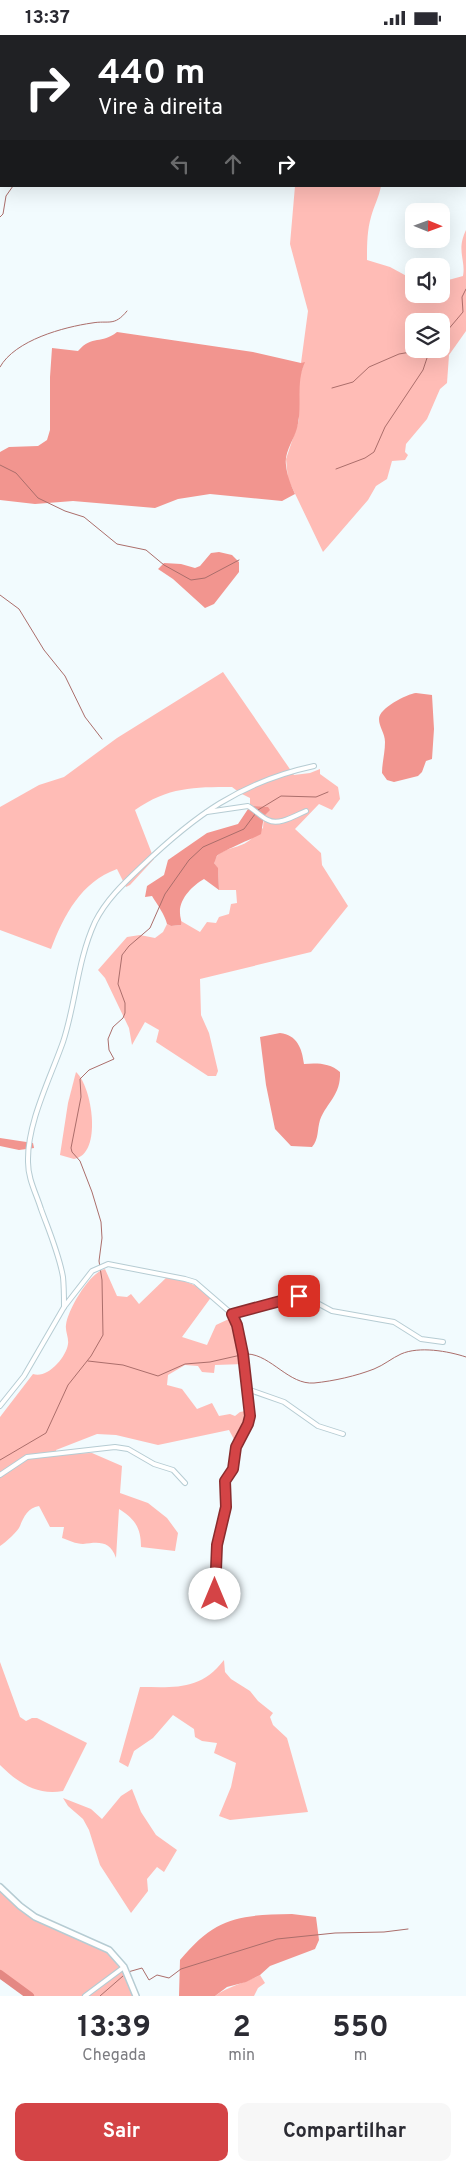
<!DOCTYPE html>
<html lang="pt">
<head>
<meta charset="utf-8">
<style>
  :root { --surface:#fff; --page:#f7f7f7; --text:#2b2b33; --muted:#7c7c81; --accent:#d44446 }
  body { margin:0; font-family:Overpass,sans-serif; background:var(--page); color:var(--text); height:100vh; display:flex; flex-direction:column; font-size:19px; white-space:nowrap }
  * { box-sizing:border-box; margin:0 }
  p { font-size:16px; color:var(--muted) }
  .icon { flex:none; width:28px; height:28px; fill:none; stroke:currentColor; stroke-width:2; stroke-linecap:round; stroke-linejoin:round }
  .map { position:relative; height:1961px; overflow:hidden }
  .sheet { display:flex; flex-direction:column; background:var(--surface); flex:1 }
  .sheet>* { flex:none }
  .hud { position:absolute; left:0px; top:0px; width:466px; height:152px; box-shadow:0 5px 20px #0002; background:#202124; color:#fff; overflow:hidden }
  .needle { width:32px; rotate:91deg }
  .controls { position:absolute; left:405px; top:168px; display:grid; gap:10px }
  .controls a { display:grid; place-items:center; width:45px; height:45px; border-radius:10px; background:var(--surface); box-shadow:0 5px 20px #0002; font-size:25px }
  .pin { position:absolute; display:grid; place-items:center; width:42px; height:42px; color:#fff; margin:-21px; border-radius:10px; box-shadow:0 2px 8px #0006 }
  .me { position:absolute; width:55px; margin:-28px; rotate:0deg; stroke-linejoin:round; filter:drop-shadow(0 0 4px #0008) }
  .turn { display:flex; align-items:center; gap:18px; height:105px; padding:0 15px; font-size:22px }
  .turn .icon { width:65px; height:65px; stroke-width:2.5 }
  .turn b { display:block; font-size:35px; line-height:42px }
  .lanes { display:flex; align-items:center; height:48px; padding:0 15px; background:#0003; justify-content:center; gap:25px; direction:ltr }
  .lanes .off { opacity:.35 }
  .eta { display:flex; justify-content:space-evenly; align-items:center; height:85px; text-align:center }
  .eta b { font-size:30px; font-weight:700; line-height:35px }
  .primary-button { display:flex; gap:10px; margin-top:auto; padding:10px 15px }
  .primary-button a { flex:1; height:58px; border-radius:10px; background:var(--accent); color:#fff; font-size:20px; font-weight:700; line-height:58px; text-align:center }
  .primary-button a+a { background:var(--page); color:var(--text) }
  .status { display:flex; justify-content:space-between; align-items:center; height:35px; padding:0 25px; background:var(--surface); direction:ltr }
  .status svg { height:14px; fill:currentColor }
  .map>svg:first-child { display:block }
  .green { fill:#ffbcb6; fill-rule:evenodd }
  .forest { fill:#f2958f }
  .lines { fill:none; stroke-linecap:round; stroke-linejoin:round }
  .stream { stroke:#ab6e6b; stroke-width:1 }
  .river { stroke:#e48883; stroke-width:8 }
  .street-casing { stroke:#b6ccd3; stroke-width:6 }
  .secondary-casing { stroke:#b6ccd3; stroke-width:8 }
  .highway-casing { stroke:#b6ccd3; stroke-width:9 }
  .street { stroke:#fff; stroke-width:4 }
  .secondary { stroke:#fff; stroke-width:5 }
  .highway { stroke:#fff; stroke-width:7 }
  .route-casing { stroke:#8a2c2e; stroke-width:12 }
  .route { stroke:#d44446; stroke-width:9 }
</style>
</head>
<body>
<div class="status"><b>13:37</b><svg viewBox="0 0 49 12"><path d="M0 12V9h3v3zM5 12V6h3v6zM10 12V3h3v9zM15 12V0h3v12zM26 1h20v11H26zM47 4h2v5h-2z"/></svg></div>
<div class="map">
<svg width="466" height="1961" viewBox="0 0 466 1961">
  <rect width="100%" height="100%" fill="#f2fbfe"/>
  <g class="green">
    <path d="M 27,0 L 310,0 L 317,1 L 29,1 Z"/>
    <path d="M 295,151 L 381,151 C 379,162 374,171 371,182 C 367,196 367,210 367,225 L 390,232 L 414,245 L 414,259 L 441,259 L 441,247 L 463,241 C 466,225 456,216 466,195 L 466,296 L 449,320 L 447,348 L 440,354 L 427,384 L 406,409 L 405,417 L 408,420 L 405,425 L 392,426 L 387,444 L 376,451 L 368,465 L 323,517 L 288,444 L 286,424 L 299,385 L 299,344 L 304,328 L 301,328 L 308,276 L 290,209 ZM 414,286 L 441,286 L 441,314 L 414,314 Z"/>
    <path d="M 223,637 L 294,740 L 310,738 L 320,734 L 320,739 L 338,752 L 340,764 L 332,775 L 319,769 L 295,794 L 321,818 L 322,830 L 348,871 L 311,917 L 200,944 L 201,980 L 209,998 L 218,1036 L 216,1041 L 208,1041 L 156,1007 L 159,995 L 145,987 L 132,1010 L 129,993 L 105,943 L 98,935 L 127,902 L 140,900 L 155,903 L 163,897 L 167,889 L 171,891 L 181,890 L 181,886 L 200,897 L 207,887 L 216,888 L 219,882 L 229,879 L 231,869 L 237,868 L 236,855 L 219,855 L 218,834 L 214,828 C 218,812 235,815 247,807 C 253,803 258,797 263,793 L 264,781 L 259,773 L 250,771 L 250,763 L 240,758 L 232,752 C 194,752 168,752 135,775 L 154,824 L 130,850 L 126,852 L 117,834 C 81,847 64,880 51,914 L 0,895 L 0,772 L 39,750 L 64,742 L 117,703 Z"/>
    <path d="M 76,1037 C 92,1051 103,1119 74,1124 L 60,1120 L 68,1068 Z"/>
    <path d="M 105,1234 L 117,1261 L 127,1262 L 131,1259 L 139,1269 L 168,1241 C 184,1246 199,1250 212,1261 L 182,1302 L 207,1310 L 216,1290 L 231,1283 L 233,1277 L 237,1279 L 235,1286 L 244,1329 L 215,1330 L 214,1338 L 202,1337 L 198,1331 L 185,1330 L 168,1340 L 167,1350 L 182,1354 L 197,1374 L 212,1368 L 219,1381 L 230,1379 L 235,1381 L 240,1377 L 251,1375 L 250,1390 L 238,1412 L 229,1395 L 158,1410 L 116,1400 L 97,1399 L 56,1415 L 57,1419 L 92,1418 L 122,1431 L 120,1458 L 148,1468 L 167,1483 L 178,1498 L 175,1516 L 141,1512 C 141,1493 135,1484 119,1474 L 116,1523 C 110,1505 98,1507 83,1509 C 76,1509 68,1505 62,1503 L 64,1492 L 50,1492 L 39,1471 C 28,1473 24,1481 20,1491 C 18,1496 6,1507 0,1511 L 0,1382 L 33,1339 C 47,1344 66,1323 68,1309 C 69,1303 65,1296 66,1290 C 68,1274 90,1237 105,1234 Z"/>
    <path d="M 224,1625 L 225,1637 L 231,1644 L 250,1656 L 258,1666 L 273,1678 L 270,1682 L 273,1690 L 287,1703 L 308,1777 L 230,1785 L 219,1781 L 231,1752 L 236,1728 L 214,1718 L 217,1708 L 202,1706 L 195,1702 L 194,1694 L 173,1680 L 153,1703 L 134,1716 L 128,1732 L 119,1727 L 140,1652 C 175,1652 200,1656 224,1625 Z"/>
    <path d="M 0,1627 L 20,1682 L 26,1686 L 32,1683 L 37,1683 L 87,1708 L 63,1756 C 38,1761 18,1748 0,1730 Z"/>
    <path d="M 132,1754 L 141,1777 L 156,1800 L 177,1815 L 164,1837 L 157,1832 L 147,1844 L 148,1856 L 131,1878 L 100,1830 L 89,1795 L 83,1784 L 68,1771 L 63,1763 L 91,1774 L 102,1784 L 121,1761 Z"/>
    <path d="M 0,1849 L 30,1876 L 104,1913 L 126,1941 L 134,1961 L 28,1961 L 0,1944 Z"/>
    <path d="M 260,1940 L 265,1948 L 258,1953 L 254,1961 L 215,1961 C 229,1951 245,1948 260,1940 Z"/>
  </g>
  <g class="forest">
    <path d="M 117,297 L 253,317 L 301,328 L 305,327 C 295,349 303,371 297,393 C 294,405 284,417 286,430 C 287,441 291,450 295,459 L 282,466 L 210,459 L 178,464 L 155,473 L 73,466 L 35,469 L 0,465 L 0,417 L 9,412 L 38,411 L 47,405 L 50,395 L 50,342 L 52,313 L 78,316 C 93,299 101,310 117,297 Z"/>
    <path d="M 219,517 L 232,520 L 239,527 L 239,537 L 214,569 L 205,573 L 173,544 L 158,534 L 164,528 L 181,529 L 195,533 L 200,531 L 211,518 Z"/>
    <path d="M 416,658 L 432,660 L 434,694 L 432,724 L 426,726 L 422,737 L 418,741 L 394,747 L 387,745 L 382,738 C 382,728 385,718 385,707 C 385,698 379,692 379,684 C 379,673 407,659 416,658 Z"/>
    <path d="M 250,771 L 268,772 L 270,775 L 264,781 L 261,799 C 254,803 218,818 217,821 C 216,822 215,827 214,828 L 218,833 L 219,855 L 204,844 C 193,850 179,864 180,878 C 180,883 182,885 181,890 L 171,891 L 167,889 C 165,880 157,869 152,861 L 145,862 L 147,851 L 164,840 L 168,825 L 207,798 L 238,789 Z"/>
    <path d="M 280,998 C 297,1000 302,1013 304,1029 C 317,1028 330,1028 340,1037 C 341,1060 327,1067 320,1085 C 317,1095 319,1104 312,1112 L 291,1111 L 275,1094 L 266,1050 L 260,1002 Z"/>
    <path d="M 0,1103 L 33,1108 L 34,1113 L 19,1115 L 0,1111 Z"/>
    <path d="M 292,1879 L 316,1882 L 319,1905 L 315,1914 L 270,1931 L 260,1940 L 246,1947 L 227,1952 L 215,1961 L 179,1961 L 180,1925 C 216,1882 238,1880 292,1879 Z"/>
  </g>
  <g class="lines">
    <g class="stream">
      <path d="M 434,0 L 434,1"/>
      <path d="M 465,38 L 466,39"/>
      <path d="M 0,182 L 3,179 L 6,161 L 13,151"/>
      <path d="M 441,303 L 463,277 L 462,262 L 466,254"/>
      <path d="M 0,332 C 15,305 64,292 92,288 C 109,285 114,292 127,276"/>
      <path d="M 332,353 L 353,347 L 369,332 L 399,319 L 428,314"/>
      <path d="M 0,430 L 16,438 L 38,463 L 65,476 L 84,482 L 117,509 L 146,515 L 164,530 L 191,545 L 205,543 L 239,525"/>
      <path d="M 336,434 L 365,423 L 374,417 L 385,392 L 423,335 L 430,314"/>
      <path d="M 0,560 L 19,574 L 44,615 L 65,641 L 85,682 L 102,704"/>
      <path d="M 248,1319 C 271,1320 289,1350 314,1348 C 334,1346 356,1341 374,1334 C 384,1330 392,1323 401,1319 C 419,1311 448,1316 466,1322"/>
      <path d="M 88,1326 L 123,1330 L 158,1341 L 185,1329 L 210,1327 L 241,1320"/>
      <path d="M 0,1425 L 46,1398 L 68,1350 L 91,1321 L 103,1300 L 102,1245 L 99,1226 L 102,1203 L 101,1187 L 92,1157 L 80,1126 L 72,1117 L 71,1113 L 81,1062 L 80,1044 L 89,1035 L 114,1024 L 109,1015 L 108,1004 L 113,992 L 123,983 L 125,978 L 125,968 L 118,949 L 122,920 L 129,911 L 150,893 L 165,859 L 189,825 L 203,812 L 244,794 L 258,775 L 281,761 L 316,762 L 328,757"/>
      <path d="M 128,1937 L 142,1933 L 149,1945 L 157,1940 L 169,1943 L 181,1934 L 277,1904 L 335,1898 L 384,1897 L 408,1894"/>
      <path d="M 100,1961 L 123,1941"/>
    </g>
    <path class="river" d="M 0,1939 L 30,1961"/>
    <defs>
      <g id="street">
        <path d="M 235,1 L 235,0"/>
        <path d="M 0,106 L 1,104"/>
        <path d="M 207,777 L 248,771 C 255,775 261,782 268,785 C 279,791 296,780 306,776"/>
        <path d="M 64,1272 C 64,1262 64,1252 63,1242 C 59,1219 49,1196 41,1174 C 36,1158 28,1144 28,1127 C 27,1088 50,1044 63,1007 C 76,968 77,926 95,887 C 106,865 123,849 141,832 C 194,781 240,747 314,731"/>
        <path d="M 232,1279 L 292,1263 L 306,1262 L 332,1276 L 394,1287 L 421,1304 L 443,1307"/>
        <path d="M 247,1354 L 284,1367 L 318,1391 L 343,1399"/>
        <path d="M 0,1371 L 24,1341 L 64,1272 L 92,1236 L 108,1229 L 185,1244 L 195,1247 L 232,1279 L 237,1290 L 244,1327 L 250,1381 L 248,1389 L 236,1412 L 233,1434 L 225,1446 L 226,1472 L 217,1510 L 215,1536 L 217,1579"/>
        <path d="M 0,1440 L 27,1422 L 115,1412 L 128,1414 L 154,1429 L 173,1435 L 185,1448"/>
        <path d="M 85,1961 L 124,1932"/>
      </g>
      <path id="secondary" d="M 0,1852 L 20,1871 L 35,1882 L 109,1915 L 124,1932 L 136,1961"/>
      <g id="highway">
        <path d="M 341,0 L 345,1"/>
        <path d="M 465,92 L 466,93"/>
      </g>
    </defs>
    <use href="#street" class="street-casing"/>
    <use href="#secondary" class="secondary-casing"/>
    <use href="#highway" class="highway-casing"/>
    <use href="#street" class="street"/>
    <use href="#secondary" class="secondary"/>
    <use href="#highway" class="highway"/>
  </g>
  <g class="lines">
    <defs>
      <path id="route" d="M 215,1559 L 217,1510 L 226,1472 L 225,1446 L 233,1434 L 236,1412 L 248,1389 L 250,1381 L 243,1319 L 237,1290 L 232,1279 L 299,1261"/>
    </defs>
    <use href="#route" class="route-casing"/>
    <use href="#route" class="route"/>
  </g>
</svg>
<div class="controls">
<a><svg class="needle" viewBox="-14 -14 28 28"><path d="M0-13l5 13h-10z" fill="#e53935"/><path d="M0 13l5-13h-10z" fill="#7c7c81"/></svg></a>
<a><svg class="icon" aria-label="sound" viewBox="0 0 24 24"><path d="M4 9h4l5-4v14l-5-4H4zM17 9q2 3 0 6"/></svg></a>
<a><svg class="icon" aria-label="layers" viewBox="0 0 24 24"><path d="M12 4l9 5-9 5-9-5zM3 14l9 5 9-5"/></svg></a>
</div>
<div class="pin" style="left:299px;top:1261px;background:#d93025"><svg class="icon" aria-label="arrive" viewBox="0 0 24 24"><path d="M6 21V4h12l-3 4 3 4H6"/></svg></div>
<svg class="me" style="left:215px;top:1559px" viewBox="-20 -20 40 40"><circle r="19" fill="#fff"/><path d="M0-13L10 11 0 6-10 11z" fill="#d44446"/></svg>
<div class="hud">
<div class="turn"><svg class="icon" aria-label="right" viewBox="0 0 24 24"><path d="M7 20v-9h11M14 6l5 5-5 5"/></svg><div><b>440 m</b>Vire à direita</div></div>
<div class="lanes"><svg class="icon off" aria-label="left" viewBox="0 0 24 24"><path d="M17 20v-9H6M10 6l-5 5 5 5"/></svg><svg class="icon off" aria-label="ahead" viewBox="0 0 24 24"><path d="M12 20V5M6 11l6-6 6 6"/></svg><svg class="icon" aria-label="right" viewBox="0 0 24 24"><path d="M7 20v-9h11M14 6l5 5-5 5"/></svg></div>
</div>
</div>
<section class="sheet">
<div class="eta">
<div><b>13:39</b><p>Chegada</p></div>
<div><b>2</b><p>min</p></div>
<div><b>550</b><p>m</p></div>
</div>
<div class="primary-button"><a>Sair</a><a>Compartilhar</a></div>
</section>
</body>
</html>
